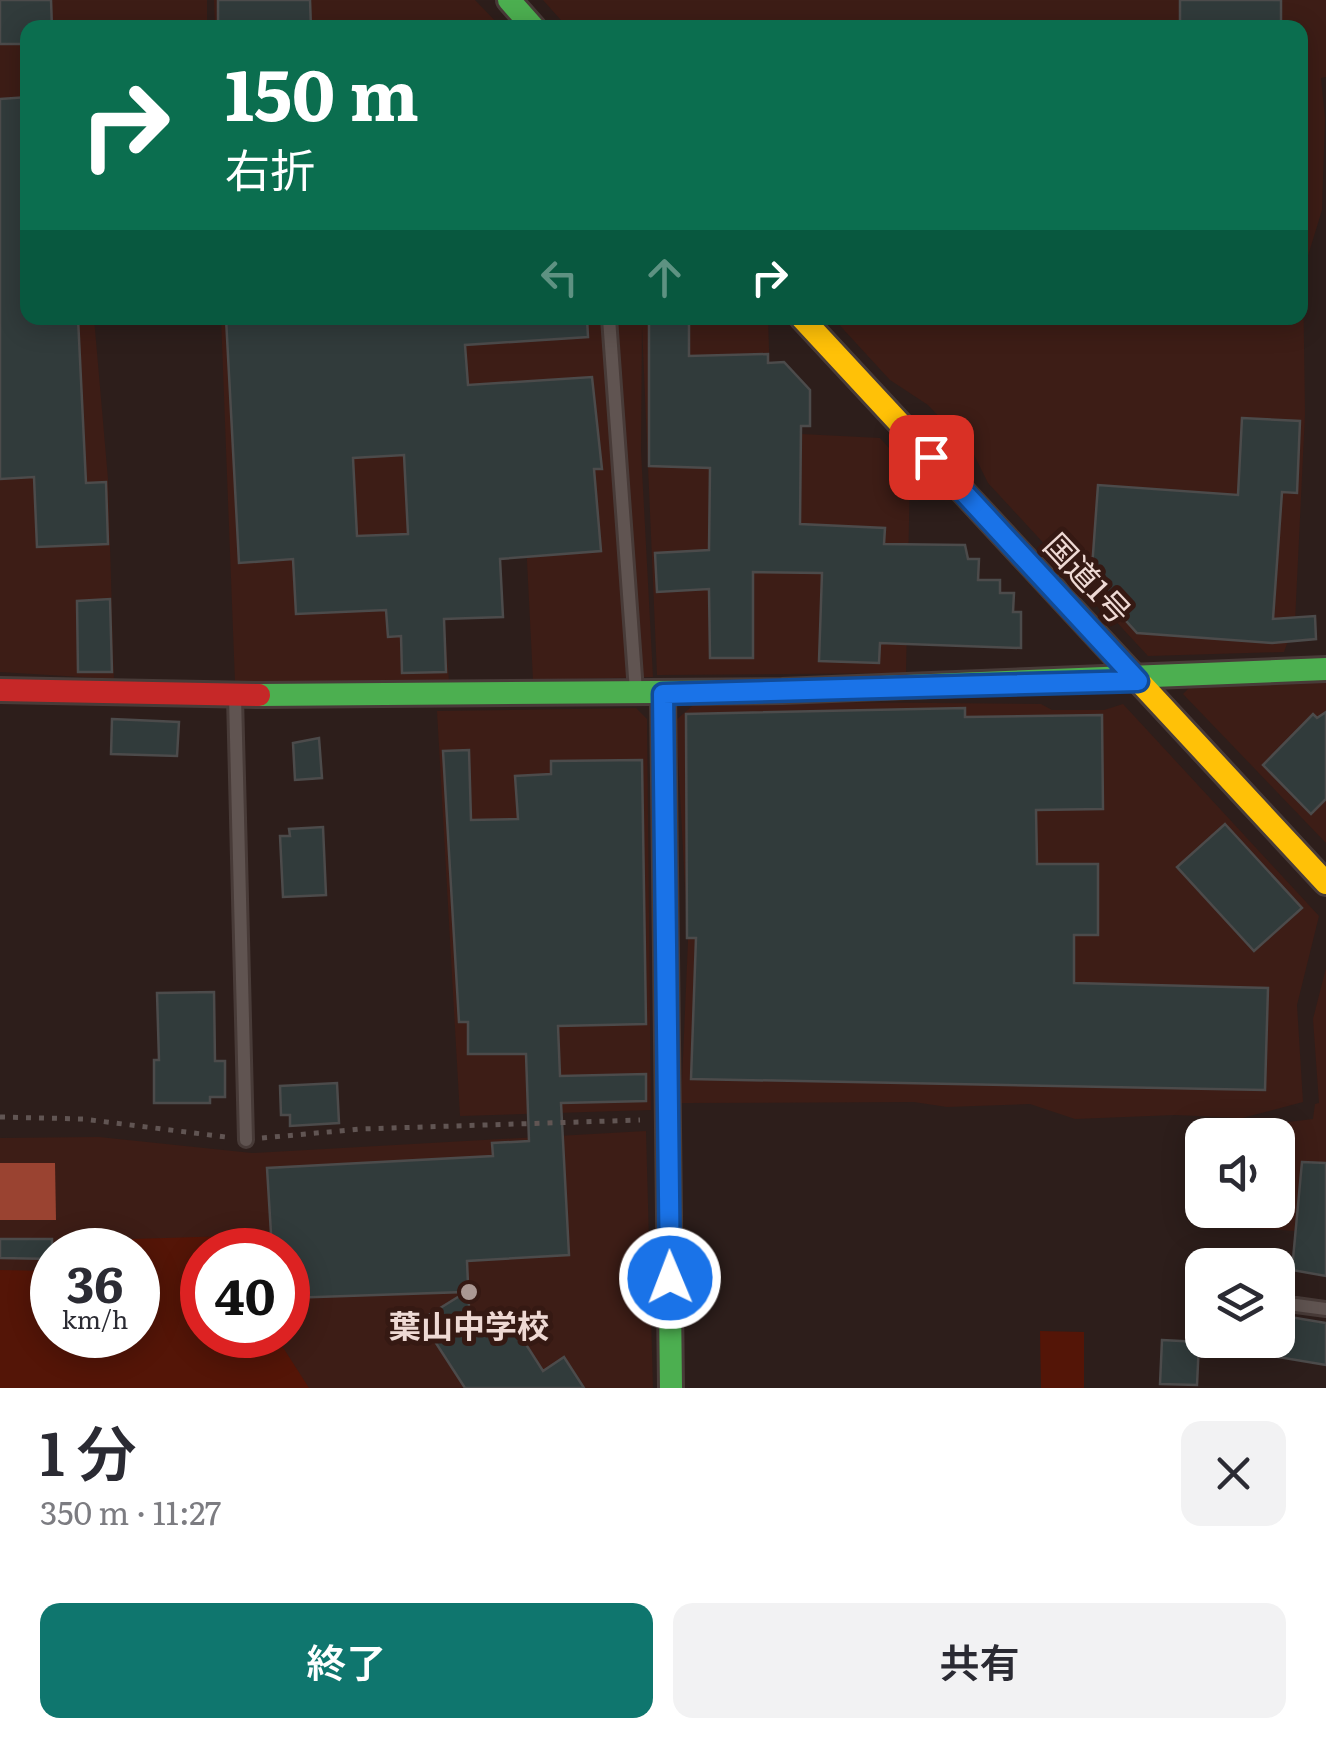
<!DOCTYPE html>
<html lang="ja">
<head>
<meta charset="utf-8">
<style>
  :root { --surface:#fff; --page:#f2f2f3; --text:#2b2b33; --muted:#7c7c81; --accent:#0f766e }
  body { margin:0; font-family:Literata,"Noto Sans JP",serif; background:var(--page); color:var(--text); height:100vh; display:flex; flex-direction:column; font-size:38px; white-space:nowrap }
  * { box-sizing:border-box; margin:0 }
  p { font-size:32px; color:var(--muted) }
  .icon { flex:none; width:55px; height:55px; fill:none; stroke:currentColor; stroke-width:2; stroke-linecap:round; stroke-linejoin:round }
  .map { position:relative; height:1388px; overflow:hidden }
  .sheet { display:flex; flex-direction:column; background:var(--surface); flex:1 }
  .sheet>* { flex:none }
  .banner { position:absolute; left:20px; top:20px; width:1288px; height:305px; border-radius:20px; box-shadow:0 5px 25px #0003; background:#0b6e4f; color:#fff; overflow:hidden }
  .tools { position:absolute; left:1185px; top:1118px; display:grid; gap:20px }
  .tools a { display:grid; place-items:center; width:110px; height:110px; border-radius:20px; background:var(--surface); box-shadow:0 5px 25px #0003; font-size:50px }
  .speed { position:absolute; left:30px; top:1228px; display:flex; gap:20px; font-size:50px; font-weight:700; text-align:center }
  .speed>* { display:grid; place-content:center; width:130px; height:130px; border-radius:50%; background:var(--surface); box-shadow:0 5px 25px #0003; line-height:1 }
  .speed small { font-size:25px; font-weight:400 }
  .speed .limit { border:15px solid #d22; background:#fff; color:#111 }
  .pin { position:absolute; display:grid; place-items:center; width:85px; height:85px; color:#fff; margin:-42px; border-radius:20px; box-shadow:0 5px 15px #0006 }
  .me { position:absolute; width:110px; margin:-55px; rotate:359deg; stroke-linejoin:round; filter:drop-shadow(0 0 8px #0008) }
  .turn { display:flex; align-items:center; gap:35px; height:210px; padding:0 40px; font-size:45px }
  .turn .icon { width:130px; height:130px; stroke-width:2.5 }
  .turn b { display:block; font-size:70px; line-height:85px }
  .lanes { display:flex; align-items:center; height:95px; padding:0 40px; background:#0003; justify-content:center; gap:50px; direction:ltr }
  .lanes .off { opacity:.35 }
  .round { display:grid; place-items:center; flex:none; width:105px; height:105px; border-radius:20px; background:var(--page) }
  .overview { display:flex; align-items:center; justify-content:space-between; height:170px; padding:0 40px }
  h1 { font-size:60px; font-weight:600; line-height:75px }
  .action { display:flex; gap:20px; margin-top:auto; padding:20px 40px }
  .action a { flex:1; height:115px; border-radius:20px; background:var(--accent); color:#fff; font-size:40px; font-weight:600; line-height:115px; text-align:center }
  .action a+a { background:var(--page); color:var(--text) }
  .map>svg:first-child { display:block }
  .built { fill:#3d1d16; fill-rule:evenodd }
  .green { fill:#541507 }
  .water { fill:#9a4331 }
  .building { fill:#313b3b; stroke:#4c4b4b; stroke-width:2.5; fill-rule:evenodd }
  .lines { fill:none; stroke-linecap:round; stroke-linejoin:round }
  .lane-casing { stroke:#483b38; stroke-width:18 }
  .fast-casing { stroke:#483b38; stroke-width:28 }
  .slow-casing { stroke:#483b38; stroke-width:28 }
  .jam-casing { stroke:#483b38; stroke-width:28 }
  .path { stroke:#615553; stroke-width:5; stroke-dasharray:5 8; stroke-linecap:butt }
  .lane { stroke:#605451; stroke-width:12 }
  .fast { stroke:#4caf50; stroke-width:22 }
  .slow { stroke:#ffc107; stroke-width:22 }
  .jam { stroke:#c62828; stroke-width:22 }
  .route-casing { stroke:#114b97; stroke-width:25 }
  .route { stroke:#1a73e8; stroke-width:18 }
  .poi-dot { fill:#aa9893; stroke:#351913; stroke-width:4 }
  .labels { text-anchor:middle; stroke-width:10; stroke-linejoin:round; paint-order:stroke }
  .street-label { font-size:32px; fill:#eed9d4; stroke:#351913 }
  .poi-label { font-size:32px; font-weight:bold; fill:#eed9d4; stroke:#351913 }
</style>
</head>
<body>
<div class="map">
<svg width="1326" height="1388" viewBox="0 0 1326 1388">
  <rect width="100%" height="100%" fill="#2d1e1b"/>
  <g class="built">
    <path d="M 0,0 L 207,0 L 207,27 L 28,28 L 28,318 L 94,318 L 108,479 L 114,679 L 0,672 Z"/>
    <path d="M 214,0 L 475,0 L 501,27 L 215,27 Z"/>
    <path d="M 543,0 L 1326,0 L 1326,77 L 1321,78 L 1325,118 L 1322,210 L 1303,272 L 1305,414 L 1295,622 L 1284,652 L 1148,656 L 988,483 L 973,453 L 928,405 L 890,380 L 833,318 L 1300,318 L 1300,28 L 568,28 Z"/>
    <path d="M 221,318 L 768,318 L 771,410 L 761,432 L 880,438 L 910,471 L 906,673 L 657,675 L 642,326 L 641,451 L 653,677 L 533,680 L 523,481 L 434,486 L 449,681 L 235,682 Z"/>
    <path d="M 1326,674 L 1326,843 L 1183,694 L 1189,688 Z"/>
    <path d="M 698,701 L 1041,704 L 1052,710 L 1104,710 L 1123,704 L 1319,916 L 1297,1005 L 1303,1102 L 1242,1118 L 1175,1115 L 1075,1119 L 1030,1104 L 947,1107 L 914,1102 L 681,1103 L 688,942 L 676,720 Z"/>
    <path d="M 636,708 L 647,719 L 651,1110 L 460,1116 L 437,711 Z"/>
    <path d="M 1326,968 L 1326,1233 L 1249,1228 L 1251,1210 L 1278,1210 L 1278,1135 L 1256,1135 L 1256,1126 L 1313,1119 L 1315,1104 L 1319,1103 L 1313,1019 Z"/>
    <path d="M 646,1131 L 653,1388 L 0,1388 L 0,1138 L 99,1137 L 252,1153 ZM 52,1250 L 138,1250 L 138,1335 L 52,1335 ZM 202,1250 L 288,1250 L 288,1335 L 202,1335 Z"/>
  </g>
  <g class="green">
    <path d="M 260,1235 L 261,1250 L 202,1250 L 202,1335 L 275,1335 L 309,1388 L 0,1388 L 0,1270 L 52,1271 L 52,1335 L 138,1335 L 138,1250 L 132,1250 L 132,1239 Z"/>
    <path d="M 1040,1331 L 1084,1332 L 1084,1388 L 1041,1388 Z"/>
  </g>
  <path class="water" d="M 0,1163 L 55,1163 L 56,1220 L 0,1220 Z"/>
  <g class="building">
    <path d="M 0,0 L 51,0 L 52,28 L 28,28 L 28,44 L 0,44 Z"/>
    <path d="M 218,0 L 310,0 L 311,28 L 218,28 Z"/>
    <rect x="1180" y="0" width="101" height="28"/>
    <path d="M 28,97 L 28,318 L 78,318 L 86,483 L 106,482 L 108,544 L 37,547 L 34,477 L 0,479 L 0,99 Z"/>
    <path d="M 226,318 L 587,318 L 588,337 L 465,345 L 468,385 L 592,377 L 602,469 L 594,469 L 601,551 L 500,559 L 503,617 L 444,619 L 446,672 L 402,673 L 401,636 L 388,637 L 386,610 L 296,614 L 293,559 L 239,563 ZM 404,455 L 408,534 L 357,536 L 353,458 Z"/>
    <path d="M 649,318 L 689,318 L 689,356 L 768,354 L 768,363 L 784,362 L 810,390 L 810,426 L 801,426 L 800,524 L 885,528 L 884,544 L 965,545 L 968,559 L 979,559 L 978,580 L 1000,580 L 1000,593 L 1014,593 L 1013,612 L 1021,612 L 1021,648 L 880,643 L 879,663 L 819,661 L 822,573 L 753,572 L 753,658 L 710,658 L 709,589 L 657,592 L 655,553 L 709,550 L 710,468 L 649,466 Z"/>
    <path d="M 1242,418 L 1300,421 L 1297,493 L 1282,492 L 1273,619 L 1315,616 L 1316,639 L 1272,643 L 1137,633 L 1091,582 L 1098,485 L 1238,495 Z"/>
    <path d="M 110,599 L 112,672 L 78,672 L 77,601 Z"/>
    <path d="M 965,708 L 965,717 L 1102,715 L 1103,809 L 1036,810 L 1037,864 L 1098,864 L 1098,935 L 1074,935 L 1074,983 L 1268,988 L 1265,1090 L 691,1079 L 696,938 L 687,938 L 686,714 Z"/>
    <path d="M 1326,712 L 1326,799 L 1311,814 L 1263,765 L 1313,714 L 1317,718 Z"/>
    <path d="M 112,719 L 179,722 L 177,756 L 111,754 Z"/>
    <path d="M 319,738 L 322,778 L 295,780 L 293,743 Z"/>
    <path d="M 469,750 L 471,820 L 518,819 L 515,776 L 551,774 L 551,761 L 642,760 L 646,1024 L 558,1026 L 560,1076 L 646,1074 L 646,1101 L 561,1103 L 569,1255 L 467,1261 L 470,1331 L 504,1310 L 543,1371 L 564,1357 L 584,1388 L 465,1388 L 421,1320 L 466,1292 L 288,1298 L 288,1250 L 272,1250 L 267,1168 L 493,1156 L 492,1143 L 529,1141 L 526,1054 L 468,1054 L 468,1022 L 459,1022 L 443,751 Z"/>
    <path d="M 1225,824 L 1302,908 L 1254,951 L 1177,867 Z"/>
    <path d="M 323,827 L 326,895 L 283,897 L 280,836 L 290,836 L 289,829 Z"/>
    <path d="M 214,992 L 215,1061 L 225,1061 L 225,1097 L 210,1097 L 210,1103 L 154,1103 L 154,1060 L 159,1060 L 157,993 Z"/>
    <path d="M 337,1083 L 339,1123 L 290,1126 L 290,1115 L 281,1115 L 280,1086 Z"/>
    <path d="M 1302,1162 L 1326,1163 L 1326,1276 L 1292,1270 Z"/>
    <path d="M 0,1239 L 52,1239 L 52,1259 L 0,1258 Z"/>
    <path d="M 1278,1315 L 1326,1323 L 1326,1365 L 1278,1357 Z"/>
    <path d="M 1162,1340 L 1199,1342 L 1197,1385 L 1160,1384 Z"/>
  </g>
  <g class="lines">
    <defs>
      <g id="lane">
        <path d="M 609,318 L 636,691"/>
        <path d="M 235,697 L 246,1140"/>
        <path d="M 1296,1305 L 1326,1309"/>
      </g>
      <g id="fast">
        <path d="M 509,0 L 534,28"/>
        <path d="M 663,694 L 671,1388"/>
        <path d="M 259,695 L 782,691 L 1326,669"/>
      </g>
      <path id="slow" d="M 802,318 L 1326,883"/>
      <path id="jam" d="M 0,690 L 259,695"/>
    </defs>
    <use href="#lane" class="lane-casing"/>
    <use href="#fast" class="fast-casing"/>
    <use href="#slow" class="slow-casing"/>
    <use href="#jam" class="jam-casing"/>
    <g class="path">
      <path d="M 0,1117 L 83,1119 L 226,1137"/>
      <path d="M 262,1138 L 361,1129 L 640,1120"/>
    </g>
    <use href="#lane" class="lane"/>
    <use href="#fast" class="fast"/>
    <use href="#slow" class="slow"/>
    <use href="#jam" class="jam"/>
  </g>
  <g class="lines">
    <defs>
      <path id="route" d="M 670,1278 L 663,694 L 1138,681 L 931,457"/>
    </defs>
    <use href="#route" class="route-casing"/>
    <use href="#route" class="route"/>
  </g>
  <circle class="poi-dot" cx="469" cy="1292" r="10"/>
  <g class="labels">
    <g class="street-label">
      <text transform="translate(1087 579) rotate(47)" y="11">国道1号</text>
    </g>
    <g class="poi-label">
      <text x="469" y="1338">葉山中学校</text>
    </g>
  </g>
</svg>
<div class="tools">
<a><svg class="icon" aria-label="sound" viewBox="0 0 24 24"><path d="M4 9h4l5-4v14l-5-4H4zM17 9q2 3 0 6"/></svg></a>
<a><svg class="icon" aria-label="layers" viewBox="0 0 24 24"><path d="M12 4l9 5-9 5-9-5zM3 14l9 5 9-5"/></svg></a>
</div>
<div class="speed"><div>36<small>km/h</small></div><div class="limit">40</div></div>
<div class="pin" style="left:931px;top:457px;background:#d93025"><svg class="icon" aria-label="arrive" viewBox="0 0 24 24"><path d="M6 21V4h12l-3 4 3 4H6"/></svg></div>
<svg class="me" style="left:670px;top:1278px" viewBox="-20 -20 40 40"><circle r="17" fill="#1a73e8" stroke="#fff" stroke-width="3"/><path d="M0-11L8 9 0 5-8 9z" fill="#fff"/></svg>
<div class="banner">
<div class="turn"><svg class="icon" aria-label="right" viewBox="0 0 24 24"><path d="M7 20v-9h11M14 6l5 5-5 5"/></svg><div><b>150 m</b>右折</div></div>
<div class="lanes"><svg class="icon off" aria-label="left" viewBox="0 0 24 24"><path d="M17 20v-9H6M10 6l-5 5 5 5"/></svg><svg class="icon off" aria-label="ahead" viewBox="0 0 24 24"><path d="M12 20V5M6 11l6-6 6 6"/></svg><svg class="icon" aria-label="right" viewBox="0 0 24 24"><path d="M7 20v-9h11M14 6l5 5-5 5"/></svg></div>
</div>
</div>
<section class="sheet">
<div class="overview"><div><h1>1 分</h1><p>350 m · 11:27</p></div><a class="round"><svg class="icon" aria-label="close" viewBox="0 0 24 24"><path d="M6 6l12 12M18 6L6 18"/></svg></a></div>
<div class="action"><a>終了</a><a>共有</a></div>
</section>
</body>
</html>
